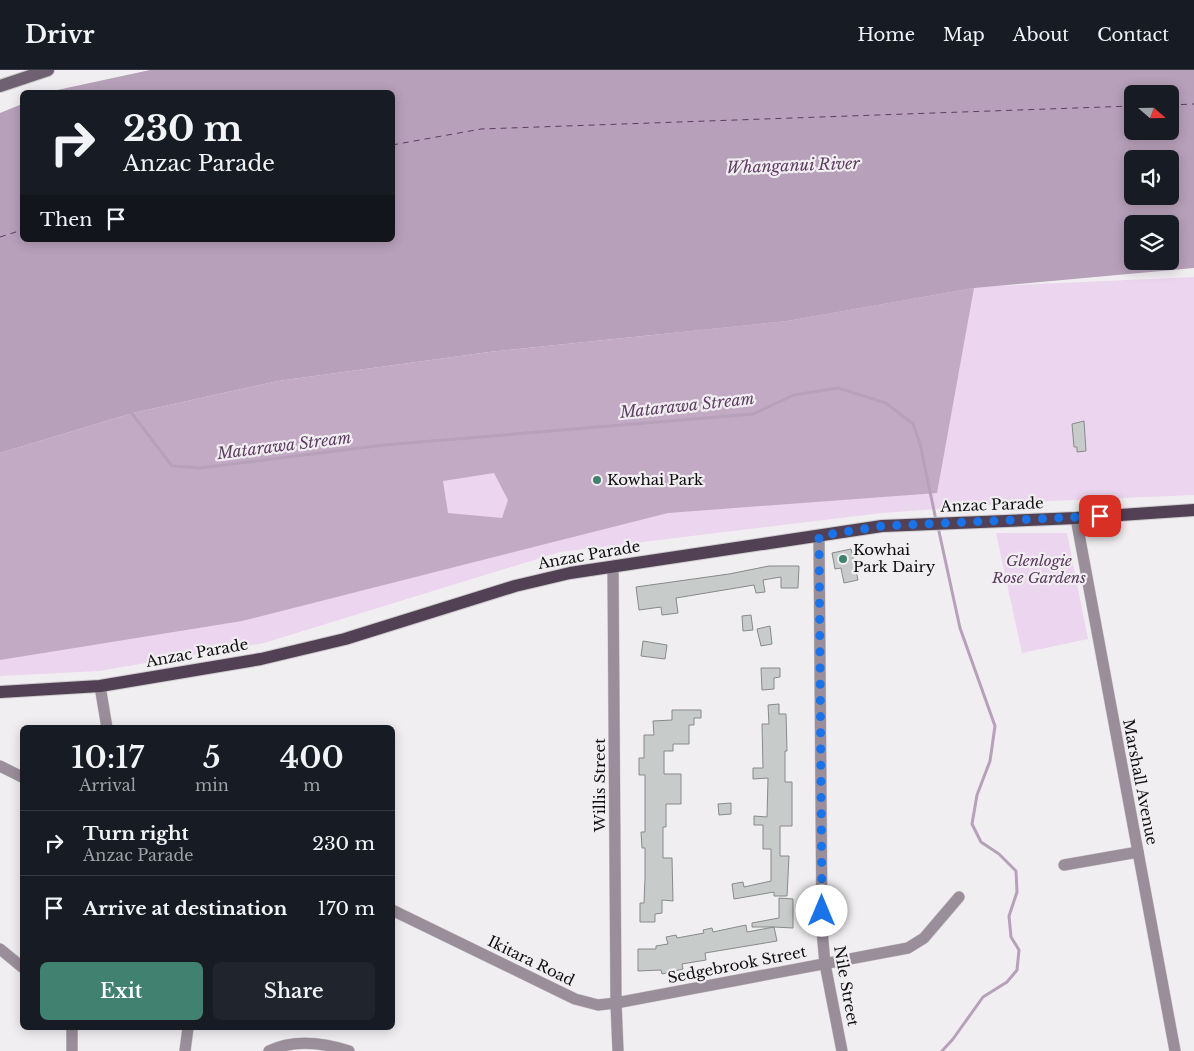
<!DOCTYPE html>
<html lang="en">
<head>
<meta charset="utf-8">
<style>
  :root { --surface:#171b24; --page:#20242c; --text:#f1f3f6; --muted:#9ea1a6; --line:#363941; --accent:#418170 }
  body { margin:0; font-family:"Libre Baskerville",serif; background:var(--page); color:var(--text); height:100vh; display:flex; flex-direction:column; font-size:19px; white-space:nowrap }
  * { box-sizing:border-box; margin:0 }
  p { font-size:16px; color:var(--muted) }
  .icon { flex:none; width:28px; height:28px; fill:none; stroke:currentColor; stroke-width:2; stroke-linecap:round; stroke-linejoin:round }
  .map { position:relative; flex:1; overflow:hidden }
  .sheet { position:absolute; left:20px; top:655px; width:375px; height:305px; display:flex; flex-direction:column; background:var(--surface); border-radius:8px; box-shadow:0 2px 12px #0003 }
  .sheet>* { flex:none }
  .hud { position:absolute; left:20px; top:20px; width:375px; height:152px; border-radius:8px; box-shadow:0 2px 12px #0003; background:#171b24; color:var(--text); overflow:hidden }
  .needle { width:32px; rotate:110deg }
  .fabs { position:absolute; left:1124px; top:15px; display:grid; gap:10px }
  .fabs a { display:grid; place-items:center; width:55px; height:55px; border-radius:8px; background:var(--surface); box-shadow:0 2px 12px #0003; font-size:25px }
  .pin { position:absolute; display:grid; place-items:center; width:42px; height:42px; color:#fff; margin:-21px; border-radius:10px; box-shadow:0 2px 8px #0006 }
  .me { position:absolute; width:55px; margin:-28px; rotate:0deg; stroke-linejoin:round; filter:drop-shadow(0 0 4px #0008) }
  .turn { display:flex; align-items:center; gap:18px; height:105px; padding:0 20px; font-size:22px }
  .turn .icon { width:65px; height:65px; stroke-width:2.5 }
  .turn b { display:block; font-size:35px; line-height:42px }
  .then { display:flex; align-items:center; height:48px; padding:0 20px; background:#0003; gap:10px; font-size:19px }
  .eta { display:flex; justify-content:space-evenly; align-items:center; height:85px; text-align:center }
  .eta b { font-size:30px; font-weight:600; line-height:35px }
  .primary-button { display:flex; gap:10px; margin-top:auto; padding:10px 20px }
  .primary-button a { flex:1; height:58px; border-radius:8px; background:var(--accent); color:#fff; font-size:20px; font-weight:600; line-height:58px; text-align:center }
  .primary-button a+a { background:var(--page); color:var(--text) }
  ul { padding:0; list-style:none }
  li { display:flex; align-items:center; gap:15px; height:65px; padding:0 20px; border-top:1px solid var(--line) }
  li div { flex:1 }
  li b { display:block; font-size:19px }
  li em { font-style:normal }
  header { display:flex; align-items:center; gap:30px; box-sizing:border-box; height:70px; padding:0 25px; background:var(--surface); border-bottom:1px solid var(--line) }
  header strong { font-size:24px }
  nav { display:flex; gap:28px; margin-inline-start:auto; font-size:18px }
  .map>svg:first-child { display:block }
  .green { fill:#ecd5ee }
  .forest { fill:#c2aac4; fill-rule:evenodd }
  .water { fill:#b7a0ba; fill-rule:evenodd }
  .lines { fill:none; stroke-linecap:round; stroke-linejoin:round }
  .stream { stroke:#b7a0ba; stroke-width:3 }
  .ferry { stroke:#5f3c63; stroke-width:1; stroke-dasharray:6 5; stroke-linecap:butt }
  .building { fill:#c7ccca; stroke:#868a89 }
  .minor-casing { stroke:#cdcacd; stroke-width:12 }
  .secondary-casing { stroke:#cdcacd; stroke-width:14 }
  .primary-casing { stroke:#cdcacd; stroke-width:14 }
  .minor { stroke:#998e9a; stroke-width:11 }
  .secondary { stroke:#6f6171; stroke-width:12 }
  .primary { stroke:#524154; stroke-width:12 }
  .route { stroke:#1a73e8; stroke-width:9; stroke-dasharray:0 16.2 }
  .poi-dot { fill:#418170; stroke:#f1eef1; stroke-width:2 }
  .labels { text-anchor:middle; stroke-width:4.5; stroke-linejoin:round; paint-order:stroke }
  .poi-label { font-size:15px; fill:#0f0e0f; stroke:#f1eef1; text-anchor:start }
  .street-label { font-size:15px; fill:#0f0e0f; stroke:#f1eef1 }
  .park-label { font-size:15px; font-style:italic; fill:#5b395f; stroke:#f1eef1 }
  .water-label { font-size:16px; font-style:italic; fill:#5f3c63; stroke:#f1eef1 }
</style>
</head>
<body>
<header>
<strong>Drivr</strong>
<nav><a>Home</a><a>Map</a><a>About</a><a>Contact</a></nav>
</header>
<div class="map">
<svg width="1194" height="981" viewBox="0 0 1194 981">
  <rect width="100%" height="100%" fill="#f1eef1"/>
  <g class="green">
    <path d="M 1194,207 L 1194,425 L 1050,431 L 882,443 L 560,482 L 264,573 L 99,601 L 0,606 L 0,394 L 127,358 L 927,219 Z"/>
    <path d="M 996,463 L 1067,463 L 1088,569 L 1022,583 Z"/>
  </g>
  <path class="forest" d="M 974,218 L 937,423 L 668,443 L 242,551 L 0,590 L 0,383 L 133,343 L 278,311 L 489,282 L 787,251 ZM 494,403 L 508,430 L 502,448 L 448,443 L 443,411 Z"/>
  <path class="water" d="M 150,0 L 1194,0 L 1194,198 L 974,218 L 787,251 L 489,282 L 278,311 L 133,343 L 0,383 L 0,43 L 22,34 L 22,170 L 392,170 L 392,22 L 48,22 ZM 1132,24 L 1170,24 L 1170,61 L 1132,61 ZM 1132,89 L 1170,89 L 1170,126 L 1132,126 ZM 1132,154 L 1170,154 L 1170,191 L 1132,191 Z"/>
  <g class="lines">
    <g class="stream">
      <path d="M 130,341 L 172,396 L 200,398 L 384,375 L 753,344 L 794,325 L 838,318 L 886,333 L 913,354 L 920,374 L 936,450"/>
      <path d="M 938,457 L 960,558 L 995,656 L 990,691 L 977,725 L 972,754 L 981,772 L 999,784 L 1016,801 L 1017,822 L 1009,846 L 1011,867 L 1019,880 L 1017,900 L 1007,912 L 983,927 L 953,969 L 942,981"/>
    </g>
    <g class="ferry">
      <path d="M 1170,35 L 1194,34"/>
      <path d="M 392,75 L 481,59 L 1132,36"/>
      <path d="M 0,167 L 22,160"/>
    </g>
  </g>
  <g class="building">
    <path d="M 1084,351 L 1086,381 L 1077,382 L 1077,377 L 1074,377 L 1072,354 Z"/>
    <path d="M 851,479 L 858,510 L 844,513 L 841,498 L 835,499 L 832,483 Z"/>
    <path d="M 769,496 L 799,496 L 798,518 L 781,518 L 781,507 L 763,510 L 765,522 L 756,523 L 754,515 L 676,528 L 678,543 L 662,545 L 661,537 L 639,540 L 636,517 L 729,504 Z"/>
    <path d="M 751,545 L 753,560 L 743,561 L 742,546 Z"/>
    <path d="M 770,556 L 772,574 L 761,576 L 757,559 Z"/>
    <path d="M 643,571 L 667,575 L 665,589 L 641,586 Z"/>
    <path d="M 761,598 L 780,598 L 780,607 L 774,608 L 774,619 L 762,620 Z"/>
    <path d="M 779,634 L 779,644 L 786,644 L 787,681 L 785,681 L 785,712 L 792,712 L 792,756 L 780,756 L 780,786 L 789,786 L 787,826 L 774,826 L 774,822 L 734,829 L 732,814 L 743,812 L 744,817 L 771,811 L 771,779 L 763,779 L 763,755 L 754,755 L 754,746 L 767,747 L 768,708 L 753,709 L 753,698 L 763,698 L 762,654 L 769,654 L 768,635 Z"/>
    <path d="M 672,640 L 701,640 L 701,648 L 694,648 L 694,655 L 689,655 L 689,674 L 673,674 L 673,681 L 664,681 L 664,704 L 681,704 L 681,734 L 666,734 L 666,757 L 663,757 L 663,788 L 672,788 L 673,831 L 662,830 L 662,843 L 655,844 L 655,852 L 640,852 L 640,833 L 644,833 L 645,808 L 645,778 L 642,778 L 641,762 L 645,762 L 645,705 L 639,705 L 639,688 L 644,688 L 644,665 L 654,665 L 653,651 L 672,650 Z"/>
    <path d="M 731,733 L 731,744 L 719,745 L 718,734 Z"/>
    <path d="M 779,828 L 793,829 L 793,858 L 774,857 L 777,871 L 705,883 L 706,890 L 682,894 L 683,899 L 662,904 L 661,900 L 638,901 L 638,879 L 656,879 L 656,876 L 668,874 L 666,867 L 676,865 L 677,868 L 704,863 L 703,860 L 712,858 L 713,862 L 746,855 L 747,862 L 774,857 L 752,857 L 752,853 L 779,848 Z"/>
  </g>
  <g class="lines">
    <defs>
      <g id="minor">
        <path d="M 1076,448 L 1175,981"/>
        <path d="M 819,466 L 822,860 L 825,894 L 842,981"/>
        <path d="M 613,497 L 616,933 L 908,878 L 924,868 L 959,827"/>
        <path d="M 100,616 L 107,658"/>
        <path d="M 0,696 L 22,707"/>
        <path d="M 1064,795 L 1138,782"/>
        <path d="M 392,840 L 575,929 L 598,935 L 616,933 L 618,981"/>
        <path d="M 0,879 L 22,897"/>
        <path d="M 72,958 L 72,981"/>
        <path d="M 185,981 L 188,958"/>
        <path d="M 269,981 C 294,969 324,973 349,981"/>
      </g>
      <path id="secondary" d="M 0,16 L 48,0"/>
      <path id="primary" d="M 0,622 L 100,616 L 261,589 L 345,569 L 515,516 L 570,503 L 882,456 L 1076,448 L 1194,440"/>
    </defs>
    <use href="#minor" class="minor-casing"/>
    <use href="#secondary" class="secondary-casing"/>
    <use href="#primary" class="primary-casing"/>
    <use href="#minor" class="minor"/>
    <use href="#secondary" class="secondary"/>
    <use href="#primary" class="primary"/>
  </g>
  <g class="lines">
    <path class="route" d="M 822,841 L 819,466 L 882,456 L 1100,446"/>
  </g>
  <g class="poi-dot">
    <circle cx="597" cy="410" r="5"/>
    <circle cx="843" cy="489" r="5"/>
  </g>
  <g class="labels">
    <g class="poi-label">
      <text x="607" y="415">Kowhai Park</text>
      <text x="853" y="485">Kowhai<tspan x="853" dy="17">Park Dairy</tspan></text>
    </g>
    <g class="street-label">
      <text transform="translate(992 435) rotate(-2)" y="5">Anzac Parade</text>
      <text transform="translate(589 485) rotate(-10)" y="5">Anzac Parade</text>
      <text transform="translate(197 583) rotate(-10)" y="5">Anzac Parade</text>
      <text transform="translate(1140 712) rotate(79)" y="5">Marshall Avenue</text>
      <text transform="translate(600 715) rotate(-90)" y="5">Willis Street</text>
      <text transform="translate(531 891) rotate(26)" y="5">Ikitara Road</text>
      <text transform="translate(737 895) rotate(-11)" y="5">Sedgebrook Street</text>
      <text transform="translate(846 916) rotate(80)" y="5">Nile Street</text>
    </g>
    <g class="park-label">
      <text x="1039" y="496">Glenlogie<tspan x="1039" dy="17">Rose Gardens</tspan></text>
    </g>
    <g class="water-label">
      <text transform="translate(793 95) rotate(-2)" y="6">Whanganui River</text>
      <text transform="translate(687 335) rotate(-6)" y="6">Matarawa Stream</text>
      <text transform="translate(284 375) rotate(-7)" y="6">Matarawa Stream</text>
    </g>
  </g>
</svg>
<div class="fabs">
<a><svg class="needle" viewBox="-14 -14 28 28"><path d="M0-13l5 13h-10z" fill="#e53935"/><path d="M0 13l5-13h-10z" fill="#9ea1a6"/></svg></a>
<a><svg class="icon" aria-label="sound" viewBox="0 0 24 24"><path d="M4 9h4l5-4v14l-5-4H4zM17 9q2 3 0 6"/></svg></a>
<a><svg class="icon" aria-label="layers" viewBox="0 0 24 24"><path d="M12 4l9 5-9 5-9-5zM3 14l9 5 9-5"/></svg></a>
</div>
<div class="pin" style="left:1100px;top:446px;background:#d93025"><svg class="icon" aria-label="arrive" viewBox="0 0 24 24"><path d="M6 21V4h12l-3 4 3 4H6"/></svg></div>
<svg class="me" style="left:822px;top:841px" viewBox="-20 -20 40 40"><circle r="19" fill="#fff"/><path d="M0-13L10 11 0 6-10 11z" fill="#1a73e8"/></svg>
<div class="hud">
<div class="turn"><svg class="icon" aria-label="right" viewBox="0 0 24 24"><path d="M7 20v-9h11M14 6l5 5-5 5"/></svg><div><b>230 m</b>Anzac Parade</div></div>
<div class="then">Then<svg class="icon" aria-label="arrive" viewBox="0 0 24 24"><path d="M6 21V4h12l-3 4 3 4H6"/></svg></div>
</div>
<section class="sheet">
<div class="eta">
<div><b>10:17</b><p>Arrival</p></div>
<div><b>5</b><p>min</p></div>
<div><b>400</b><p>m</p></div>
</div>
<ul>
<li><svg class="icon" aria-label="right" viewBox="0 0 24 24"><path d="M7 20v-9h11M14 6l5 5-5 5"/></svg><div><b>Turn right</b><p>Anzac Parade</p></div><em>230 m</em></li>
<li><svg class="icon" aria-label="arrive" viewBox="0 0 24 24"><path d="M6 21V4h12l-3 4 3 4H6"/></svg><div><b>Arrive at destination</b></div><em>170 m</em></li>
</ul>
<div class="primary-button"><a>Exit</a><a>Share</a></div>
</section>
</div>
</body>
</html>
